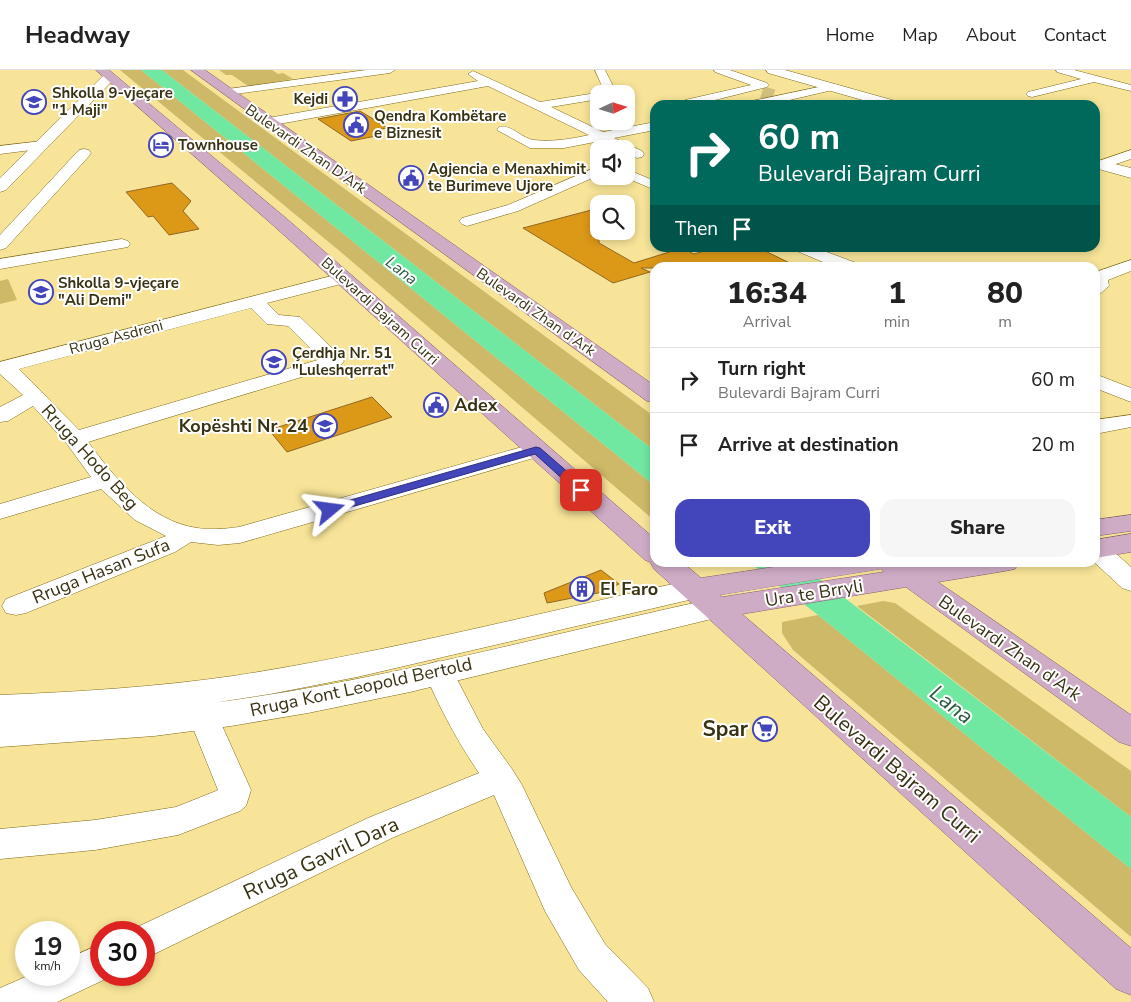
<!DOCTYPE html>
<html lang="en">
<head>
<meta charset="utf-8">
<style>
  :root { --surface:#fff; --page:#f6f6f6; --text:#222; --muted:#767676; --line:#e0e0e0; --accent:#4345ba }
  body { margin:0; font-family:"Nunito Sans",sans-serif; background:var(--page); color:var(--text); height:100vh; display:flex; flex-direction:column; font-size:19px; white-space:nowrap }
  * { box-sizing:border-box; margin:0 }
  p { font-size:16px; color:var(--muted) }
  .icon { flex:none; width:28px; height:28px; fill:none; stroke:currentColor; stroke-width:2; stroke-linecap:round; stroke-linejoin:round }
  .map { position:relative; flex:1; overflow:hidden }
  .sheet { position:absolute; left:650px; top:192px; width:450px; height:305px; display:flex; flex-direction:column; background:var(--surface); border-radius:15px; box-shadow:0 2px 8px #0003 }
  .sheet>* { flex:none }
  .top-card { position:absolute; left:650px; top:30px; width:450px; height:152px; border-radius:15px; box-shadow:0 2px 8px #0003; background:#00695c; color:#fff; overflow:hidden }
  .needle { width:32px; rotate:86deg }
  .buttons { position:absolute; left:590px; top:15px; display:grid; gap:10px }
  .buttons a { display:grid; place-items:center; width:45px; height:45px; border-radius:10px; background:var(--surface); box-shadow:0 2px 8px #0003; font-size:25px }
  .speed { position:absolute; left:15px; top:851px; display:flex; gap:10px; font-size:25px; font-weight:700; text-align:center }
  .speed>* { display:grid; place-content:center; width:65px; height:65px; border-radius:50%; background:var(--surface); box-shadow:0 2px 8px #0003; line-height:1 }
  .speed small { font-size:12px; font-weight:400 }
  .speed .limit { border:8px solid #d22; background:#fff; color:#111 }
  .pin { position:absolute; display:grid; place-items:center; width:42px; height:42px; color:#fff; margin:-21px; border-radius:10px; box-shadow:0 2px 8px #0006 }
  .me { position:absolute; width:55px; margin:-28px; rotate:74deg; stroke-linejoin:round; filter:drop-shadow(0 0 4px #0008) }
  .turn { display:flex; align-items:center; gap:18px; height:105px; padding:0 25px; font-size:22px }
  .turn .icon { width:65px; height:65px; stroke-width:2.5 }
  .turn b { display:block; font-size:35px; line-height:42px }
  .then { display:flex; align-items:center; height:48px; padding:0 25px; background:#0003; gap:10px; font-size:19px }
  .eta { display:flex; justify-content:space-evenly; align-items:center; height:85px; text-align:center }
  .eta b { font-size:30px; font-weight:800; line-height:35px }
  .primary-button { display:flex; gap:10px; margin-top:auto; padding:10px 25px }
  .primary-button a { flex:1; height:58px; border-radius:15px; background:var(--accent); color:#fff; font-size:20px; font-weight:800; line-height:58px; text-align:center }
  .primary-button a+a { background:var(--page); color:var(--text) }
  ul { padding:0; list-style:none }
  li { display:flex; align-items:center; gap:15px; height:65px; padding:0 25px; border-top:1px solid var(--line) }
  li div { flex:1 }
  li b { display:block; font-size:19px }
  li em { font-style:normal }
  header { display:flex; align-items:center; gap:30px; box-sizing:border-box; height:70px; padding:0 25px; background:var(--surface); border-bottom:1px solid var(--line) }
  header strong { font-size:24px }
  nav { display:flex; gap:28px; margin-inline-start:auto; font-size:18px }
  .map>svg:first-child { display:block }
  .green { fill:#cdb967 }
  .water { fill:#70e8a2 }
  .building { fill:#dc9817; stroke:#916825 }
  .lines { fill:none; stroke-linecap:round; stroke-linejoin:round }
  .minor-tunnel { stroke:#d1c07d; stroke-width:12; stroke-dasharray:12 6; stroke-linecap:butt }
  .minor-casing { stroke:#7c6a1b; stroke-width:1 }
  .secondary-casing { stroke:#7c6a1b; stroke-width:1 }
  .primary-casing { stroke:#845d6e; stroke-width:1 }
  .minor { fill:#fff; fill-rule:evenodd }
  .secondary { fill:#fff; fill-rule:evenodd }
  .primary { fill:#ceacc5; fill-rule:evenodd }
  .route { fill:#4345ba; stroke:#2c2d79 }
  .labels { text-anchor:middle; stroke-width:4; stroke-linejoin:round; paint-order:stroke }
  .far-poi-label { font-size:15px; font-weight:bold; fill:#393212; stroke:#fff; text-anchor:start }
  .far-street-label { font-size:15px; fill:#393212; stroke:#fff }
  .far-water-label { font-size:16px; font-style:italic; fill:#295a3d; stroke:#fff }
  .poi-label { font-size:18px; font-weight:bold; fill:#393212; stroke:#fff; text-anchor:start }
  .street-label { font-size:18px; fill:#393212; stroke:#fff }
  .near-poi-label { font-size:21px; font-weight:bold; fill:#393212; stroke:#fff; text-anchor:end }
  .near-street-label { font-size:21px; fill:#393212; stroke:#fff }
  .near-water-label { font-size:22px; font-style:italic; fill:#295a3d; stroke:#fff }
</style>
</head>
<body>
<header>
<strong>Headway</strong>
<nav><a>Home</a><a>Map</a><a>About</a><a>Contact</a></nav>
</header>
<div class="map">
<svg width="1131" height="932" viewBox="0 0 1131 932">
  <rect width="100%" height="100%" fill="#f7e498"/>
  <g class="green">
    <path d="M 120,0 L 141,0 L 655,416 L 655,451 L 342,183 Z"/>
    <path d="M 162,0 L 183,0 L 187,3 L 655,347 L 655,381 Z"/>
    <path d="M 219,0 L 272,0 L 278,4 L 283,3 L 293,9 L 248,16 L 232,5 L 226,5 Z"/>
    <path d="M 8,209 L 17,230 L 0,234 L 0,211 Z"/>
    <path d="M 883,531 L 895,533 L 1131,701 L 1131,747 L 857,536 Z"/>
    <path d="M 818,545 L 1131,799 L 1131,867 L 793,580 L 782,563 L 782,552 Z"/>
  </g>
  <g class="water">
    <path d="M 141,0 L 162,0 L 655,381 L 655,416 Z"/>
    <path d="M 750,493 L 799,493 L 1131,747 L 1131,799 L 818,545 Z"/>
  </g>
  <g class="building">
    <path d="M 360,41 L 388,58 L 374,60 L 381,65 L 351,71 L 318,49 Z"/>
    <path d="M 172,113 L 191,131 L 183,141 L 199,159 L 169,165 L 153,146 L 148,147 L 126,122 Z"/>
    <path d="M 599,138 L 599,173 L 634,193 L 682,178 L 694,184 L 714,178 L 759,178 L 800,198 L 641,198 L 650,202 L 613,213 L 523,158 Z"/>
    <path d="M 372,327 L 392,347 L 287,382 L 269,360 Z"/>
    <path d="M 601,500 L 619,514 L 603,522 L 547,533 L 544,523 Z"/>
  </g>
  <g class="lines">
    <path class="minor-tunnel" d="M 762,22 L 775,26"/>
    <defs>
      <g id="minor">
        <path d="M 366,0 L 395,0 L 390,3 L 228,25 L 222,22 L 228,19 Z"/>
        <path d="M 595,0 L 605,0 L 616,22 L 615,24 L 599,24 L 599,29 L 551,37 L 603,62 L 655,52 L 655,60 L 614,68 L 642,81 L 644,84 L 642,87 L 637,88 L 626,84 L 626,79 L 616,79 L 600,71 L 564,78 L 530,78 L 497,60 L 499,57 C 512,54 522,69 534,70 C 553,72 571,69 589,65 L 488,16 L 268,56 L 262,52 L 268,48 L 478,11 L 468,4 L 473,1 L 540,32 L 602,22 L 604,21 Z"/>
        <path d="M 714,0 L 730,0 L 767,13 L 769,15 L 767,17 L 695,35 L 684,35 L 683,33 L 685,30 L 751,15 L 715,2 Z"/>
        <path d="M 1056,0 L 1074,0 L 1131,15 L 1131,21 L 1094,12 L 1032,27 L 1028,26 L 1026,24 L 1028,22 L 1081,9 L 1057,2 Z"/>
        <path d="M 833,14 L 837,15 L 839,17 L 837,19 L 768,35 L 746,35 L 752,31 Z"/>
        <path d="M 42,71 L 47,72 L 49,75 L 47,78 L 0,84 L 0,76 Z"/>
        <path d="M 84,79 L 89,80 L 91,83 L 89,86 L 6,178 L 0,180 L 0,165 L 79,80 Z"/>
        <path d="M 1131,80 L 1131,89 L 1101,99 L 1095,96 L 1096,92 Z"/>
        <path d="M 599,96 L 599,105 L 518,141 L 467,156 L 462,154 L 459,151 L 462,148 L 508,135 Z"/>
        <path d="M 626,99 L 655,111 L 655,120 L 622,106 L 626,106 Z"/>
        <path d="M 122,169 L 128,171 L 130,174 L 128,177 L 0,199 L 0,189 Z"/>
        <path d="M 795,178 L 816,178 L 859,194 L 861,198 L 837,198 L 797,181 Z"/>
        <path d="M 1131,190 L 1131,201 L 1108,210 L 1109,216 L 1101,223 L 1095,224 L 1096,202 Z"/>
        <path d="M 343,203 L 349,204 L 352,208 L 349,212 L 267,233 L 279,245 L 300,247 L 341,287 L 344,291 L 341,295 L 88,372 C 115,408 149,451 197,458 C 211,460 225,459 239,457 L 536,373 L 544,375 L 547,380 L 544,385 L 240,473 L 218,475 L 191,472 L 175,482 L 26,543 L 16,545 L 6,543 L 2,536 L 6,529 L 166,466 L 135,450 L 101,419 L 0,449 L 0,434 L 91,407 L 67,374 L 33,336 L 8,351 L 0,352 L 0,337 L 23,325 L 0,304 L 0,292 ZM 251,238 L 267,254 L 288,256 L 321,289 L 79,360 L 19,299 Z"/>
        <path d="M 1095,304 L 1131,318 L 1131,332 L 1095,318 Z"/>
        <path d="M 1131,345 L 1131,357 L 1095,364 L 1095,350 Z"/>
        <path d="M 1095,471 L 1104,473 L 1131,497 L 1131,521 L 1122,518 L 1094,492 Z"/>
        <path d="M 439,591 L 449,594 L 483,659 L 512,699 L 522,715 L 571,817 L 605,874 L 648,918 L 654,932 L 608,932 L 579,900 L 545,841 L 494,725 L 392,768 L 144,889 L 144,862 L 129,862 L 131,860 L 368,748 L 479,703 C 457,671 440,638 424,602 L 429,594 Z"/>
        <path d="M 204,636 L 215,640 L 251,720 L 246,736 L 240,741 L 178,765 L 95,780 L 0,789 L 0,759 L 95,750 L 176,737 L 216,721 L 218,720 L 189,648 L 193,640 Z"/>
        <path d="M 101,874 L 101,905 L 114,905 L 57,932 L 0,932 L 0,918 L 30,905 L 69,905 L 69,888 Z"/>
      </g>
      <g id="secondary">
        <path d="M 766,0 L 785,0 L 899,32 L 901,35 L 880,35 L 768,3 Z"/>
        <path d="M 110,2 L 116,6 L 114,9 L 6,120 L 0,122 L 0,108 L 106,3 Z"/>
        <path d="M 1095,89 L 1131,98 L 1131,108 L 1095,98 Z"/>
        <path d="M 696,509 L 706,512 L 711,519 L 706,526 L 357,607 L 270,624 L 212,633 C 383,611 549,564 717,528 L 728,531 L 732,538 L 728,545 L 410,622 L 308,643 L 231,656 L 154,666 L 0,677 L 0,625 C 78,622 156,617 233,606 C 389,582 542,542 696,509 Z"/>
      </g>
      <g id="primary">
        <path d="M 96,0 L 109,0 L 287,149 L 655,469 L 655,492 L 682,492 L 701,508 L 807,492 L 910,492 L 916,497 L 943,492 L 1019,492 L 1015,499 L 1005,501 L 938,512 L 1131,645 L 1131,676 L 1119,672 L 906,517 L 742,544 L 1131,878 L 1131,925 L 1116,919 L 654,499 L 650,492 L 645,490 L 275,157 ZM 881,499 L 884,502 L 722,527 L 720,525 Z"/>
        <path d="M 191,0 L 205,0 L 655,316 L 655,333 L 647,331 Z"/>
        <path d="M 1131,445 L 1131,461 L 1095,466 L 1095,450 Z"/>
        <path d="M 1131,464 L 1131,482 L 1095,488 L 1095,470 Z"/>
      </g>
    </defs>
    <use href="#minor" class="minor-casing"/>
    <use href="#secondary" class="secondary-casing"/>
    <use href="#primary" class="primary-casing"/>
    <use href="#minor" class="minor"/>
    <use href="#secondary" class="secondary"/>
    <use href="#primary" class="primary"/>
  </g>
  <path class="route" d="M 536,377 L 540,378 L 585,417 L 587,420 L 585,422 L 577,422 L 535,384 L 334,442 L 330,443 L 324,440 L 326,437 Z"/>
  <defs>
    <symbol id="pharmacy-ring" viewBox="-11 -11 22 22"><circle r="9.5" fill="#fff" stroke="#4345ba" stroke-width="1.5"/><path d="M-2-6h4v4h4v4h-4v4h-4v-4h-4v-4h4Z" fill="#4345ba"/></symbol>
    <symbol id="school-ring" viewBox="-11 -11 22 22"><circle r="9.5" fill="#fff" stroke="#4345ba" stroke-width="1.5"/><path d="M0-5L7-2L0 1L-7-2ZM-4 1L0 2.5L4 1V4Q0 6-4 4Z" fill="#4345ba"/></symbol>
    <symbol id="civic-ring" viewBox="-11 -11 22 22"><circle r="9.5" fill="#fff" stroke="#4345ba" stroke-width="1.5"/><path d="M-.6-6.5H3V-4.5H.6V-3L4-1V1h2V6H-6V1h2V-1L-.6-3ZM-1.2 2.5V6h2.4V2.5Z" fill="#4345ba"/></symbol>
    <symbol id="hotel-ring" viewBox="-11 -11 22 22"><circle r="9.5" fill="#fff" stroke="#4345ba" stroke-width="1.5"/><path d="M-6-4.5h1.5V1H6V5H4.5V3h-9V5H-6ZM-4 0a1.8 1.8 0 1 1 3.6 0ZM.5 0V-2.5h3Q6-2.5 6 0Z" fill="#4345ba"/></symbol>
    <symbol id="building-ring" viewBox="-11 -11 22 22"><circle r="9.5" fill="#fff" stroke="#4345ba" stroke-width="1.5"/><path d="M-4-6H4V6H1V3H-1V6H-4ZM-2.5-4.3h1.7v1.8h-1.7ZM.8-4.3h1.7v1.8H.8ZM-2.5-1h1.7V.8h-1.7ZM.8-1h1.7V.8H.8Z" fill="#4345ba"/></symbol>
    <symbol id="supermarket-ring" viewBox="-11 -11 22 22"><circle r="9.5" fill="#fff" stroke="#4345ba" stroke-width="1.5"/><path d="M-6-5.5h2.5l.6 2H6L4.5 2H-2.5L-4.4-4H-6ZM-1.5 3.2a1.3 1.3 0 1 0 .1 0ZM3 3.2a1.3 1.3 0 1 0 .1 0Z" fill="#4345ba"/></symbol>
  </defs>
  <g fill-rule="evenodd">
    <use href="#pharmacy-ring" x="331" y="15" width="28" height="28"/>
    <use href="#school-ring" x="20" y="18" width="28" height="28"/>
    <use href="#civic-ring" x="342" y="41" width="28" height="28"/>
    <use href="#hotel-ring" x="147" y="61" width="28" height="28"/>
    <use href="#civic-ring" x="397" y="94" width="28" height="28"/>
    <use href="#school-ring" x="27" y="208" width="28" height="28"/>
    <use href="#school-ring" x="260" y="278" width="28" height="28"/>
    <use href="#civic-ring" x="422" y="321" width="28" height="28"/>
    <use href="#school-ring" x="311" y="342" width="28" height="28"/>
    <use href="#building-ring" x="568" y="505" width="28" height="28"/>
    <use href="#supermarket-ring" x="751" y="645" width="28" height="28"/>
  </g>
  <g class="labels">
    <g class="far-poi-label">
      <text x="52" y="28">Shkolla 9-vjeçare<tspan x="52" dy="17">"1 Maji"</tspan></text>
      <text x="328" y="34" text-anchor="end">Kejdi</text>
      <text x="374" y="51">Qendra Kombëtare<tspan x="374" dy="17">e Biznesit</tspan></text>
      <text x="178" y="80">Townhouse</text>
      <text x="428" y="104">Agjencia e Menaxhimit<tspan x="428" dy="17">te Burimeve Ujore</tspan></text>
      <text x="58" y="218">Shkolla 9-vjeçare<tspan x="58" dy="17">"Ali Demi"</tspan></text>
      <text x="292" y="288">Çerdhja Nr. 51<tspan x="292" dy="17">"Luleshqerrat"</tspan></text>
    </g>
    <g class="far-street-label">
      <text transform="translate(306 79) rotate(35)" y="5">Bulevardi Zhan D'Ark</text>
      <text transform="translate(380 241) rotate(42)" y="5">Bulevardi Bajram Curri</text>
      <text transform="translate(536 242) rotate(35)" y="5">Bulevardi Zhan d'Ark</text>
      <text transform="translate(116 267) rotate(-15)" y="5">Rruga Asdreni</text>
    </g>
    <g class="far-water-label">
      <text transform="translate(402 200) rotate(38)" y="6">Lana</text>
    </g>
    <g class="poi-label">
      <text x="454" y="341">Adex</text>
      <text x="308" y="362" text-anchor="end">Kopështi Nr. 24</text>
      <text x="600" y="525">El Faro</text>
    </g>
    <g class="street-label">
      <text transform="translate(90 387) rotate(48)" y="6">Rruga Hodo Beg</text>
      <text transform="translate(101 501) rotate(-22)" y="6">Rruga Hasan Sufa</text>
      <text transform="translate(814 523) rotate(-9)" y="6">Ura te Brryli</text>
      <text transform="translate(1010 578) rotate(35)" y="6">Bulevardi Zhan d'Ark</text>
      <text transform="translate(361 617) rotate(-12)" y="6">Rruga Kont Leopold Bertold</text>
    </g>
    <g class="near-poi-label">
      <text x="748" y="666">Spar</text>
    </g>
    <g class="near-street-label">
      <text transform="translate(897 699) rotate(41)" y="7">Bulevardi Bajram Curri</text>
      <text transform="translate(321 788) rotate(-25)" y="7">Rruga Gavril Dara</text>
    </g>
    <g class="near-water-label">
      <text transform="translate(952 634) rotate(38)" y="8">Lana</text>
    </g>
  </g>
</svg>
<div class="buttons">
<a><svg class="needle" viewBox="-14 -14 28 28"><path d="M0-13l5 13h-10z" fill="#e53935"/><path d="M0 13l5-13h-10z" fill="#767676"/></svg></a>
<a><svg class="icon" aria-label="sound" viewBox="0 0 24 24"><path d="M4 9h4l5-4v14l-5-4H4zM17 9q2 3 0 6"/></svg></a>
<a><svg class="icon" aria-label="search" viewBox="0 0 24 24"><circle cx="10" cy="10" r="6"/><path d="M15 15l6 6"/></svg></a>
</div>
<div class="speed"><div>19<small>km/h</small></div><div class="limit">30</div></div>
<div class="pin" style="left:581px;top:420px;background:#d93025"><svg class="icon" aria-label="arrive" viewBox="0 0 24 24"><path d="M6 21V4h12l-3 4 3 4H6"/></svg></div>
<svg class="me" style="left:330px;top:440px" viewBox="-20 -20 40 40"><path d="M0-17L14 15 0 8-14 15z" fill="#4345ba" stroke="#fff" stroke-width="4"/></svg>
<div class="top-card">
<div class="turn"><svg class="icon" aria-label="right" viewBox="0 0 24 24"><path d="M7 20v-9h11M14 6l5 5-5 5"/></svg><div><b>60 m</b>Bulevardi Bajram Curri</div></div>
<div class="then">Then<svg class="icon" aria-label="arrive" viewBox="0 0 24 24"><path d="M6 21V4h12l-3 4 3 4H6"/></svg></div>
</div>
<section class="sheet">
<div class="eta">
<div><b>16:34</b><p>Arrival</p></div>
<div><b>1</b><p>min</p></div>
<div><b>80</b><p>m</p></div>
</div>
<ul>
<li><svg class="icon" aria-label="right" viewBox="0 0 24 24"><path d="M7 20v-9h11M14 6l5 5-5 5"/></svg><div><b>Turn right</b><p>Bulevardi Bajram Curri</p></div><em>60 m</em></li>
<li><svg class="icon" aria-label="arrive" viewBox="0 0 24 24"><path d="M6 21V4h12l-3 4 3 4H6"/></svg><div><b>Arrive at destination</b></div><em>20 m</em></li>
</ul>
<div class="primary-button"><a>Exit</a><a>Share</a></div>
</section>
</div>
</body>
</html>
